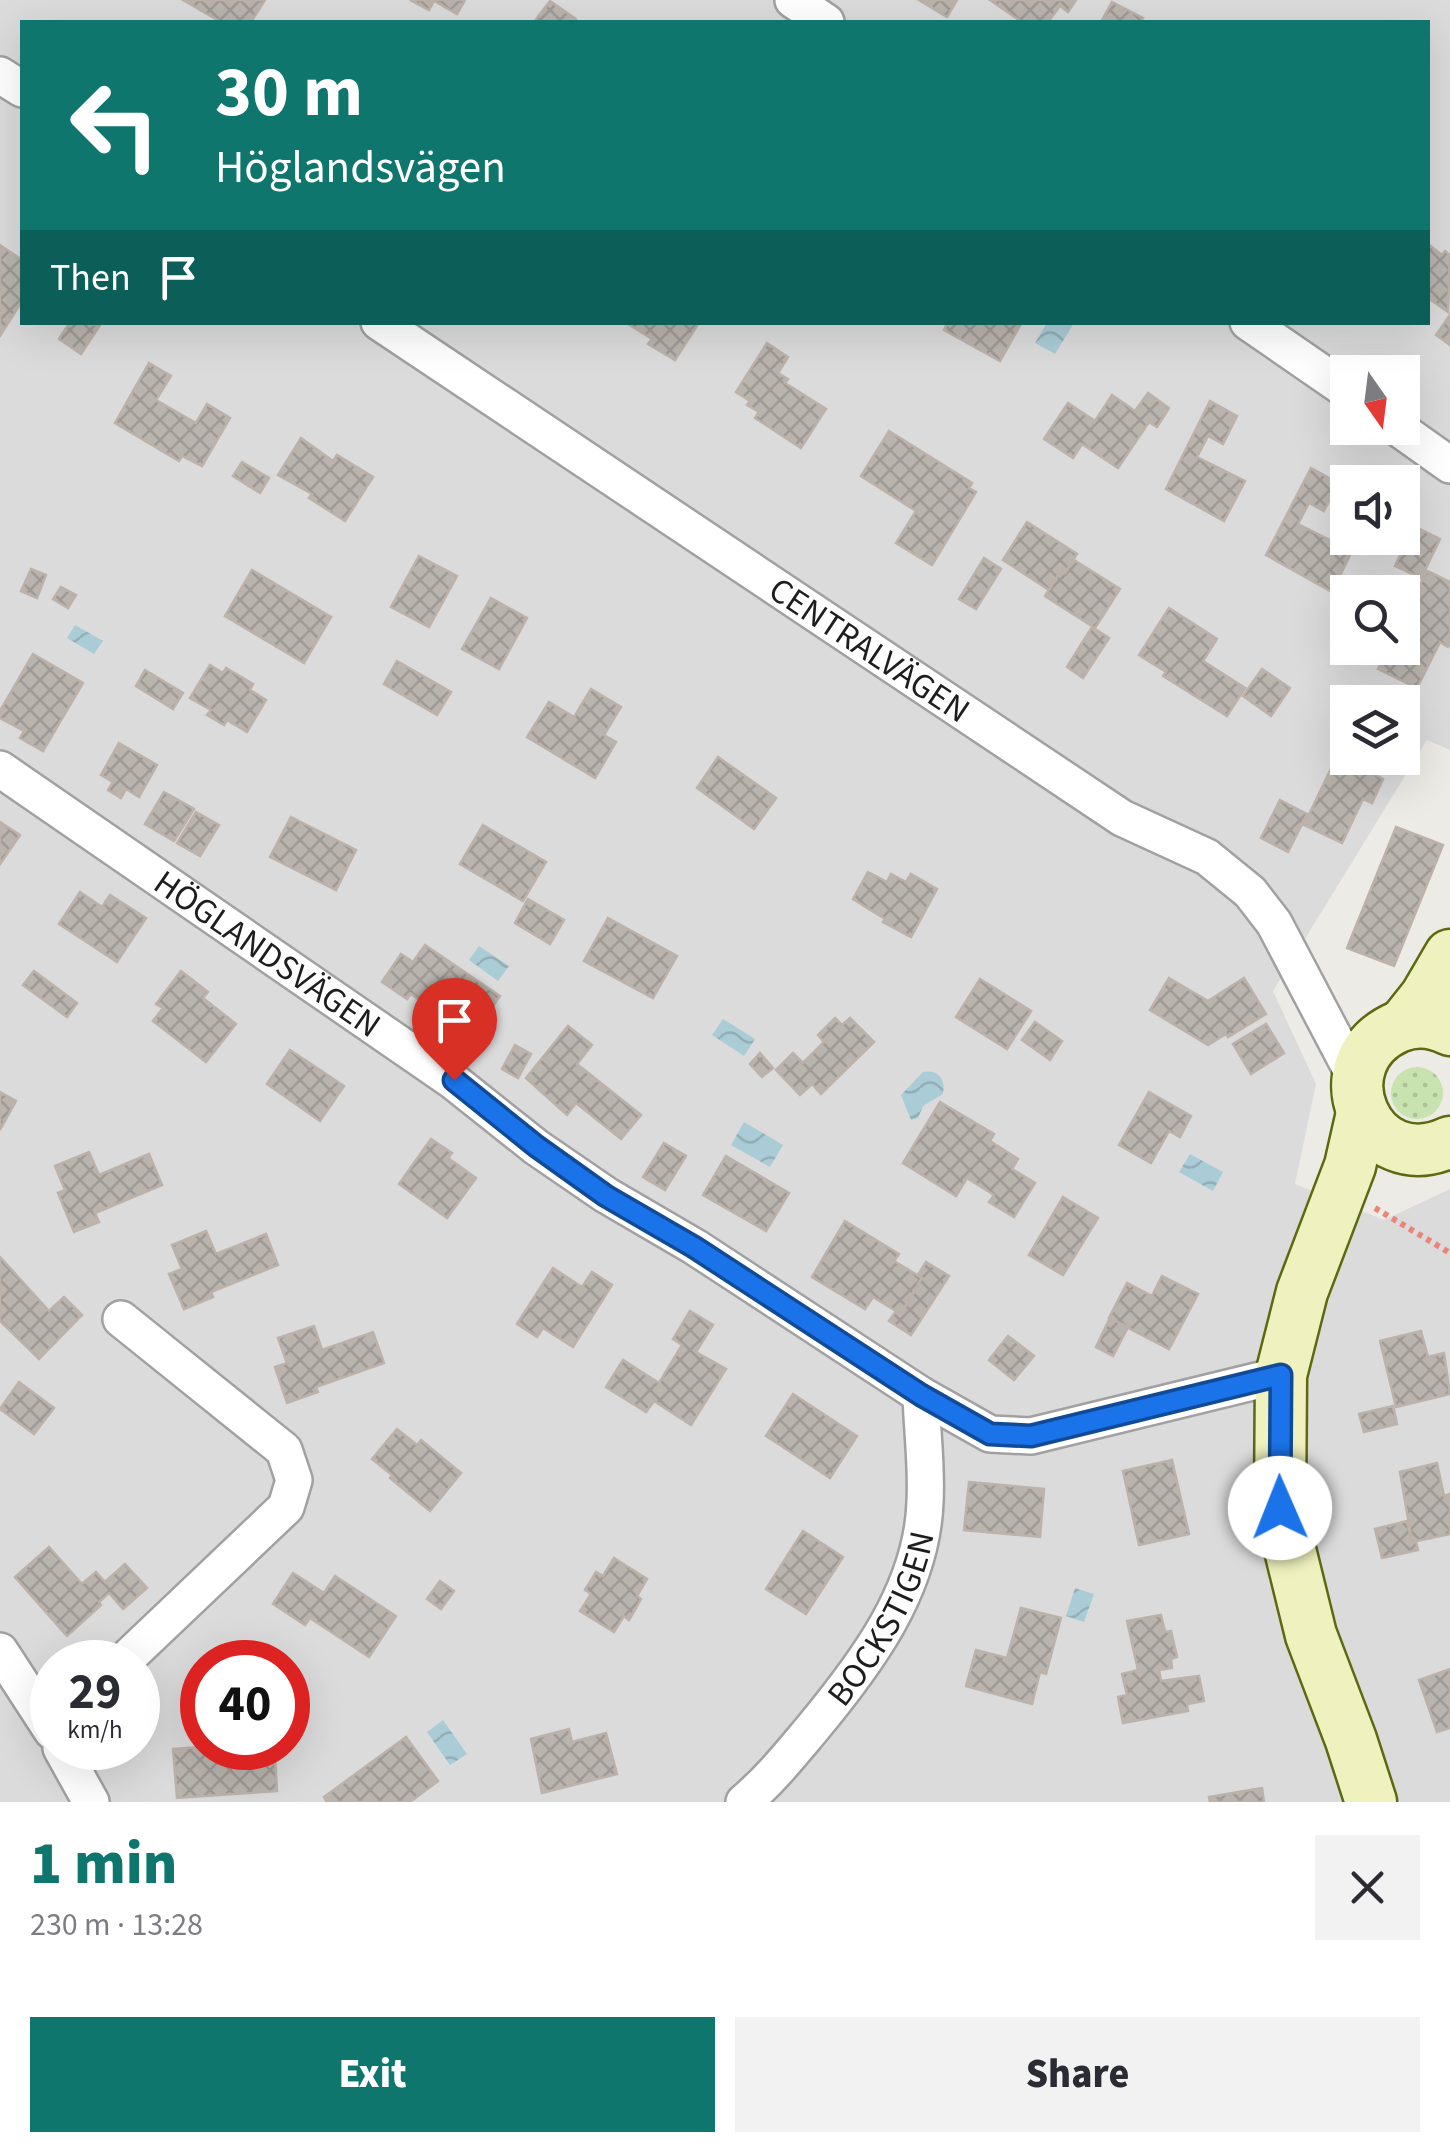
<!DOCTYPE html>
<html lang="en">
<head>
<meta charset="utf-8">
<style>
  :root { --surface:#fff; --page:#f2f2f3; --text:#2b2b33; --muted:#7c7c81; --accent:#0f766e }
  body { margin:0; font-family:"Source Sans 3",sans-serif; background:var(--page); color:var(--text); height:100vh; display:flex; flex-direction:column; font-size:38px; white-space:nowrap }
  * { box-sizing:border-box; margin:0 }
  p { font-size:32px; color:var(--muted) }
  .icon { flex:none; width:55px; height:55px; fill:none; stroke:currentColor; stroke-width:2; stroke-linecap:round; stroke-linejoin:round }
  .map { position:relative; height:1802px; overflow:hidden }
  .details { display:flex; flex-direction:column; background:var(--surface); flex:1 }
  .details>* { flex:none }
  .guide { position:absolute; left:20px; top:20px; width:1410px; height:305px; border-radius:0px; box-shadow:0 10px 40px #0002; background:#0f766e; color:#fff; overflow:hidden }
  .needle { width:65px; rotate:166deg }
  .fabs { position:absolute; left:1330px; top:355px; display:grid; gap:20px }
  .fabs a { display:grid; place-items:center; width:90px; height:90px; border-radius:0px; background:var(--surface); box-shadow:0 10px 40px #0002; font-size:50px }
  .speed { position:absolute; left:30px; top:1640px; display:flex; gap:20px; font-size:50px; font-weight:700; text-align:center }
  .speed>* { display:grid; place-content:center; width:130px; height:130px; border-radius:50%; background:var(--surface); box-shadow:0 10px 40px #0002; line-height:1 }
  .speed small { font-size:25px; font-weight:400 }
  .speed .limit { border:15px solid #d22; background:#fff; color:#111 }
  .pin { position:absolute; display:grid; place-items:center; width:85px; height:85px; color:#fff; margin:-102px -42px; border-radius:50% 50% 50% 0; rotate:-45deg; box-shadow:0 0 10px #0007 }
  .pin .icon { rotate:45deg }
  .me { position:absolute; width:110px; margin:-55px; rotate:359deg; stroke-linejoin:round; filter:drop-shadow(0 0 8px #0008) }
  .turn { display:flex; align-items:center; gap:35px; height:210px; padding:0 30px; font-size:45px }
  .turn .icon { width:130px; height:130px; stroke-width:2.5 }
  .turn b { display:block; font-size:70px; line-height:85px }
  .then { display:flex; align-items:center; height:95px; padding:0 30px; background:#0003; gap:20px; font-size:38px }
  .round { display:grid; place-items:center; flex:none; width:105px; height:105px; border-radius:0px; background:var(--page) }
  .headline { display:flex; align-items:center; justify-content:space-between; height:170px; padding:0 30px }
  h1 { font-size:60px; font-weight:800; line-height:75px; color:var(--accent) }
  .action { display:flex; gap:20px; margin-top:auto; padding:20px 30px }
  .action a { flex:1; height:115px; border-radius:0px; background:var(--accent); color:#fff; font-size:40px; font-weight:800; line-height:115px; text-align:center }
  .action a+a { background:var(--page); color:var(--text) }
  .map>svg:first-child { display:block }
  .residential { fill:#dbdbdb; fill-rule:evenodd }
  .grass { fill:url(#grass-dots) }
  .water { fill:url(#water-waves) }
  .building { fill:url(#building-cross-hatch); stroke:#bdb2a9; stroke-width:2.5 }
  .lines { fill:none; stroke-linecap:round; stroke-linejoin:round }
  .street-casing { stroke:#a1a1a1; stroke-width:40 }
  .secondary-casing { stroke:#5e6811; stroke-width:55 }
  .path { stroke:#ea8579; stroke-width:6; stroke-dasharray:5 5; stroke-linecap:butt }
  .street { stroke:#fff; stroke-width:35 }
  .secondary { stroke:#eff2be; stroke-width:50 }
  .route-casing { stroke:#114b97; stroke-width:25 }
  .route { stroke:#1a73e8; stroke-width:18 }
  .labels { text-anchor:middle; stroke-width:8; stroke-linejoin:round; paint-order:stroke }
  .street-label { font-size:35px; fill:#1d1d1d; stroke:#fff }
</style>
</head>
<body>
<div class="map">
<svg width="1450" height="1802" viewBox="0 0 1450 1802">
  <defs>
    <pattern id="grass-dots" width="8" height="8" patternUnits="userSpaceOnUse" patternTransform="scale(2.5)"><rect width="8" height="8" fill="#c8e2b0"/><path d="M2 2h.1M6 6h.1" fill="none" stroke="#abc197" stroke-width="1.8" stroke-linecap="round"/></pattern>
    <pattern id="water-waves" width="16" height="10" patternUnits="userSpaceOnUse" patternTransform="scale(2.5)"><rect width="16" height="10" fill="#aaccd6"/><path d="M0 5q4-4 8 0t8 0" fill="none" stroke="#92afb7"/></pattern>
    <pattern id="building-cross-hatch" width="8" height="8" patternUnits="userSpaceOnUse" patternTransform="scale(2.5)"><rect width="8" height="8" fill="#bab4ae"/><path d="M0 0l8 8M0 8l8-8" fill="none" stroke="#9f9a95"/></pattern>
  </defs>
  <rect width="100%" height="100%" fill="#edebe5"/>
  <path class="residential" d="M 0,0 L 1450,0 L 1450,750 L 1427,740 L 1273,991 L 1316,1084 L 1295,1184 L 1384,1220 L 1450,1189 L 1450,1802 L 0,1802 ZM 22,22 L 1428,22 L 1428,322 L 22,322 ZM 1348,372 L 1402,372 L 1402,428 L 1348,428 ZM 1348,482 L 1402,482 L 1402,538 L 1348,538 ZM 1348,592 L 1402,592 L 1402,648 L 1348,648 ZM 1348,702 L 1402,702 L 1402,758 L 1348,758 ZM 52,1662 L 138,1662 L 138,1748 L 52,1748 ZM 202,1662 L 288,1662 L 288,1748 L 202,1748 Z"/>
  <circle class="grass" cx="1417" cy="1093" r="26"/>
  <g class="water">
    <path d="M 1047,323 L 1074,323 L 1055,354 L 1035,343 Z"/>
    <path d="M 75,625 L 103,641 L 94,654 L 67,638 Z"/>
    <path d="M 479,946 L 509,966 L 498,981 L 469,960 Z"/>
    <path d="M 723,1019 L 755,1039 L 744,1056 L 712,1035 Z"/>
    <path d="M 923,1072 C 938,1069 946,1079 943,1094 L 923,1106 L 918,1118 L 911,1120 L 901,1095 Z"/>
    <path d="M 744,1122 L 783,1145 L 770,1167 L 731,1145 Z"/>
    <path d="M 1190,1154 L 1223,1172 L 1213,1191 L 1179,1172 Z"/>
    <path d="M 1075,1588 L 1094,1594 L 1084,1622 L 1066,1616 Z"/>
    <path d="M 443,1720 L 467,1754 L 450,1765 L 427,1732 Z"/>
  </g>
  <g class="building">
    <path d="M 183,0 L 265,0 L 251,22 L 221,22 Z"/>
    <path d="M 410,0 L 465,0 L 457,14 L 434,1 L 429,10 Z"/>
    <path d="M 919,0 L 957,0 L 947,17 Z"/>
    <path d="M 990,0 L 1076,0 L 1068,12 L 1060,6 L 1048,22 L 1022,22 Z"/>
    <path d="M 550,1 L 576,19 L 574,22 L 534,22 Z"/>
    <path d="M 1112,2 L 1143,18 L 1140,22 L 1101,22 Z"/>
    <path d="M 1428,244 L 1442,255 L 1445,251 L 1450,255 L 1448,312 L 1428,298 Z"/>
    <path d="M 0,245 L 22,260 L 22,301 L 0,336 Z"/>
    <path d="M 1450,315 L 1450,345 L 1436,335 Z"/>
    <path d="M 70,322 L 100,325 L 81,354 L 59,339 Z"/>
    <path d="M 625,322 L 695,322 L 698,324 L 675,360 L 648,344 L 652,339 Z"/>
    <path d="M 948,322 L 1022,322 L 1000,361 L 944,330 Z"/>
    <path d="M 767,343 L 788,357 L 778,373 L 788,379 L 785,383 L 826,409 L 801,448 L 755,418 L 759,412 L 747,405 L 750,401 L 736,392 Z"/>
    <path d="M 149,363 L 171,376 L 156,400 L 196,423 L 207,404 L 230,418 L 202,466 L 182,456 L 179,461 L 115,423 Z"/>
    <path d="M 1148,393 L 1169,408 L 1157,427 L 1149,422 L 1118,468 L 1082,444 L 1073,458 L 1044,439 L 1068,403 L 1095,421 L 1112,395 L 1135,411 Z"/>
    <path d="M 1210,401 L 1237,416 L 1223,444 L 1208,436 L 1197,457 L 1245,481 L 1224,521 L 1166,489 Z"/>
    <path d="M 889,431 L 972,483 L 969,488 L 976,492 L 932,565 L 896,543 L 916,511 L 861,476 Z"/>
    <path d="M 301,438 L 333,461 L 337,455 L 373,477 L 345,521 L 309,498 L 312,494 L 278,475 Z"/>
    <path d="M 242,462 L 269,478 L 260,493 L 233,476 Z"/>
    <path d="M 1311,468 L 1338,483 L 1324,511 L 1309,503 L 1298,524 L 1352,551 L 1332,592 L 1266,555 Z"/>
    <path d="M 1027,522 L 1077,554 L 1065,573 L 1059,574 L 1049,590 L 1003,560 Z"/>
    <path d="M 1414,526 L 1440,539 L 1421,578 L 1395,566 Z"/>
    <path d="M 419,556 L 457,576 L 429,627 L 391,607 Z"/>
    <path d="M 984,558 L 1001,569 L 976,609 L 959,599 Z"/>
    <path d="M 1074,560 L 1120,589 L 1095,628 L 1045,596 L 1059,574 L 1065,573 Z"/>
    <path d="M 31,569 L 46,575 L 37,598 L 21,591 Z"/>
    <path d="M 252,570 L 331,617 L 304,663 L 225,616 Z"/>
    <path d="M 1427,571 L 1450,582 L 1450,643 L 1448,647 L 1440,642 L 1417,688 L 1378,669 L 1380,665 L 1355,653 L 1358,648 L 1402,648 L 1402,620 Z"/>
    <path d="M 61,587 L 76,595 L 68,608 L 53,599 Z"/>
    <path d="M 491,598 L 527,618 L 499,669 L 462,649 Z"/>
    <path d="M 1169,608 L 1217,639 L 1203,661 L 1245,688 L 1227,716 L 1163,676 L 1166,672 L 1139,655 Z"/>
    <path d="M 1092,627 L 1109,638 L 1083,678 L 1067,667 Z"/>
    <path d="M 33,654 L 83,683 L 43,751 L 20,738 L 24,731 L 0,718 L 0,711 Z"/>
    <path d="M 397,661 L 451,692 L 437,715 L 384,684 Z"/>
    <path d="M 210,665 L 223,673 L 226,668 L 253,684 L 250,690 L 266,700 L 247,732 L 227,720 L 224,725 L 207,715 L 211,710 L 190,698 Z"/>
    <path d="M 1262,669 L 1290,688 L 1271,716 L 1243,696 Z"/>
    <path d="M 145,670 L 183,693 L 173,709 L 136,686 Z"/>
    <path d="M 591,689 L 621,707 L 604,735 L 616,742 L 595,778 L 527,737 L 549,702 L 574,717 Z"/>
    <path d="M 1348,733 L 1348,758 L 1382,758 L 1374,774 L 1383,779 L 1372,803 L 1363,799 L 1342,843 L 1304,825 Z"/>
    <path d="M 119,743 L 157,765 L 139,797 L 126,789 L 121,798 L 108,790 L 113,782 L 101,775 Z"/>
    <path d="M 718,757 L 776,798 L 754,829 L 697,788 Z"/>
    <path d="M 164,792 L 194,809 L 174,841 L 145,824 Z"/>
    <path d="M 1280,800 L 1307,814 L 1288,852 L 1261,838 Z"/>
    <path d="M 196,812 L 219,825 L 200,856 L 177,843 Z"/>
    <path d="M 291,817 L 356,850 L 336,890 L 270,857 Z"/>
    <path d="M 0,822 L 20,835 L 0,864 Z"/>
    <path d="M 483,825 L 546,862 L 523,901 L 460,864 Z"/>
    <path d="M 1396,827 L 1443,845 L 1394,966 L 1347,948 Z"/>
    <path d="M 868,872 L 887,882 L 891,874 L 906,882 L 911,874 L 937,889 L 911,937 L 883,922 L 885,919 L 853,899 Z"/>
    <path d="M 80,892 L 102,907 L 110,895 L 146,918 L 117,962 L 59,924 Z"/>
    <path d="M 528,899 L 564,920 L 550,944 L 515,923 Z"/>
    <path d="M 608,918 L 677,956 L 653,998 L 584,961 Z"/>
    <path d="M 425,945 L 500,996 L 472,1036 L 411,994 L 407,999 L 382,982 L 401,954 L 413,962 Z"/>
    <path d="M 34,971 L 77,1003 L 67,1017 L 23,985 Z"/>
    <path d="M 181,971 L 208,992 L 203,998 L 236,1024 L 206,1062 L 153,1021 L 163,1008 L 156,1004 Z"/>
    <path d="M 1169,978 L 1208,1001 L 1244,978 L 1266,1014 L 1228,1037 L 1226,1034 L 1208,1045 L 1150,1010 Z"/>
    <path d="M 980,979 L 1031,1011 L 1007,1049 L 956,1017 Z"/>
    <path d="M 835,1018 L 842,1025 L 850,1018 L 874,1042 L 821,1094 L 812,1084 L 800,1095 L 776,1070 L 793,1053 L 803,1063 L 824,1042 L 818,1035 Z"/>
    <path d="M 1035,1022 L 1062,1041 L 1050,1060 L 1022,1040 Z"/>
    <path d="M 1266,1024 L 1284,1053 L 1251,1074 L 1233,1044 Z"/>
    <path d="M 568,1026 L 592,1045 L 577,1064 L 641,1115 L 621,1139 L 576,1103 L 567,1115 L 526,1078 Z"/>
    <path d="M 515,1045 L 531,1054 L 518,1078 L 502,1069 Z"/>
    <path d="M 290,1050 L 344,1086 L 320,1121 L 267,1084 Z"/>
    <path d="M 760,1053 L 773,1068 L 762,1077 L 750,1064 Z"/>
    <path d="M 0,1092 L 16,1101 L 0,1130 Z"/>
    <path d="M 1149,1092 L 1191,1116 L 1180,1137 L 1169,1131 L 1151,1163 L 1119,1145 Z"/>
    <path d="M 940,1102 L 994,1134 L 990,1141 L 1018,1159 L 1012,1169 L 1035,1183 L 1014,1217 L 989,1202 L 994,1195 L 967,1178 L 956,1196 L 903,1163 Z"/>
    <path d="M 431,1139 L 452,1153 L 448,1158 L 476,1178 L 447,1218 L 399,1184 Z"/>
    <path d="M 664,1143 L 686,1156 L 665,1190 L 643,1177 Z"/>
    <path d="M 89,1152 L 99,1175 L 149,1154 L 162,1185 L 95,1213 L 99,1222 L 74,1232 L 58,1193 L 65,1190 L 55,1166 Z"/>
    <path d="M 726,1156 L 789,1193 L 766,1231 L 703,1195 Z"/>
    <path d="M 1063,1197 L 1098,1218 L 1063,1275 L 1029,1255 Z"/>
    <path d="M 845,1221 L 899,1254 L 894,1261 L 922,1278 L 901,1314 L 873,1297 L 865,1309 L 812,1277 Z"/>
    <path d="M 206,1231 L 216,1254 L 266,1234 L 278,1265 L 211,1292 L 213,1297 L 184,1309 L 169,1274 L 182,1269 L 172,1245 Z"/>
    <path d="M 0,1257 L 49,1311 L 64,1297 L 82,1315 L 39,1359 L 0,1321 Z"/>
    <path d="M 926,1262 L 949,1276 L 911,1335 L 889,1321 L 896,1311 L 901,1314 L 922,1278 L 918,1275 Z"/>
    <path d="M 553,1268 L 582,1287 L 592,1272 L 612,1285 L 573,1347 L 543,1328 L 537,1337 L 517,1324 Z"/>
    <path d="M 1162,1276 L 1198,1294 L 1169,1349 L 1109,1318 L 1127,1283 L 1152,1296 Z"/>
    <path d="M 690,1311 L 713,1325 L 696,1352 L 726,1369 L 691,1425 L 654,1401 L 646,1412 L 606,1387 L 623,1360 L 659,1383 L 682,1345 L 673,1339 Z"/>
    <path d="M 1110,1318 L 1128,1327 L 1113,1356 L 1096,1347 Z"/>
    <path d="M 314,1326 L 322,1350 L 373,1332 L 384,1363 L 316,1387 L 318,1392 L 287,1403 L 275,1367 L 287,1363 L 278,1338 Z"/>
    <path d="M 1421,1331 L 1428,1357 L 1444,1353 L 1450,1394 L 1396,1407 L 1380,1341 Z"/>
    <path d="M 1008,1336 L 1034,1356 L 1014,1380 L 989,1360 Z"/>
    <path d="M 19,1382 L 54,1408 L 34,1434 L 0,1409 Z"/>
    <path d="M 793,1394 L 857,1436 L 830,1478 L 766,1436 Z"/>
    <path d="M 1393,1406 L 1397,1424 L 1364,1432 L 1359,1414 Z"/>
    <path d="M 397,1429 L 417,1445 L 421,1440 L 461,1473 L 430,1511 L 390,1478 L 392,1475 L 372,1459 Z"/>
    <path d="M 1172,1460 L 1189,1534 L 1139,1545 L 1123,1471 Z"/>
    <path d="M 1437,1463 L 1444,1496 L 1450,1494 L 1450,1534 L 1412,1542 L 1400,1472 Z"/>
    <path d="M 969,1482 L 1044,1489 L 1040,1537 L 964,1530 Z"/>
    <path d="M 1407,1521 L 1412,1542 L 1416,1541 L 1418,1550 L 1382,1558 L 1375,1529 Z"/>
    <path d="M 803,1531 L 843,1557 L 806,1614 L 766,1589 Z"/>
    <path d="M 49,1547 L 82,1584 L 96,1572 L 105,1582 L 125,1564 L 147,1588 L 123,1609 L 109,1593 L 99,1602 L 101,1605 L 67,1636 L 15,1577 Z"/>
    <path d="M 614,1558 L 647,1579 L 637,1596 L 641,1599 L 629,1620 L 624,1616 L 614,1632 L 580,1611 L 591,1594 L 585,1590 L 596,1572 L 603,1576 Z"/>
    <path d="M 293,1573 L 324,1593 L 335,1576 L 396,1616 L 369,1657 L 310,1618 L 305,1625 L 273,1604 Z"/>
    <path d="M 440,1581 L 454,1591 L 441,1609 L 427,1599 Z"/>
    <path d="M 1021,1608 L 1061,1618 L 1046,1674 L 1040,1672 L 1032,1704 L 966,1686 L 976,1650 L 1007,1658 Z"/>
    <path d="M 1161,1615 L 1165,1632 L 1171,1631 L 1177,1657 L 1171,1659 L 1172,1668 L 1159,1670 L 1161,1681 L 1199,1676 L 1204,1701 L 1187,1704 L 1188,1711 L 1123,1723 L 1118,1697 L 1127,1695 L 1122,1674 L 1138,1670 L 1127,1621 Z"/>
    <path d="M 1450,1669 L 1450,1728 L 1437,1732 L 1419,1680 Z"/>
    <path d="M 569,1729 L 572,1742 L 606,1733 L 617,1774 L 542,1793 L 531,1739 Z"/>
    <path d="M 406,1737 L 438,1781 L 410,1802 L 327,1802 L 324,1797 Z"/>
    <path d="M 202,1747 L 285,1748 L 285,1754 L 275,1755 L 277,1791 L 177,1798 L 173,1749 Z"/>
    <path d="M 1262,1788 L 1264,1802 L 1210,1802 L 1209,1797 Z"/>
  </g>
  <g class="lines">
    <defs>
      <g id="street">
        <path d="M 793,0 L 826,22"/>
        <path d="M 0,75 L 22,89"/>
        <path id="s1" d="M 379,322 L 1122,818 L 1207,857 L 1250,892 L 1274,923 L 1357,1081"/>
        <path d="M 1248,322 L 1348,391"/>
        <path d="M 1398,428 L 1450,465"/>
        <path id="s2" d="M 0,769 L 453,1081 L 536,1147 L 606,1195 L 695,1247 L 921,1395 L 990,1434 L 1031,1436 L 1281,1375"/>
        <path d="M 121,1319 L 284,1450 L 294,1480 L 286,1507 L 123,1662"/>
        <path d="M 0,1651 L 52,1731"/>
        <path d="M 61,1748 L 91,1802"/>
        <path id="s3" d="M 744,1802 C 770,1780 790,1755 811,1730 C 865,1665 922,1590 925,1502 C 927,1466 922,1430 921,1395"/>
      </g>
      <g id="secondary">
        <path d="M 1403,1025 L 1426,996 L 1450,955"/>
        <path d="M 1450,1030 C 1434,1022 1415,1020 1398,1027 C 1318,1062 1367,1181 1450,1142"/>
        <path d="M 1362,1113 L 1350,1166 L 1302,1292 L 1281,1375 L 1280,1509 L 1311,1635 L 1351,1740 L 1371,1802"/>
      </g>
    </defs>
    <use href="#street" class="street-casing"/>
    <use href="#secondary" class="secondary-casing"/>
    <path class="path" d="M 1375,1208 L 1450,1253"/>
    <use href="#street" class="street"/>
    <use href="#secondary" class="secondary"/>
  </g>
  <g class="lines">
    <defs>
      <path id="route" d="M 454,1080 L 536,1146 L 606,1196 L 694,1247 L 921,1395 L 990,1434 L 1031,1436 L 1281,1375 L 1280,1508"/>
    </defs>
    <use href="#route" class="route-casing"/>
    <use href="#route" class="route"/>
  </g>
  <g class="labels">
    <g class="street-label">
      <text dy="12" stroke="none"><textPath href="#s1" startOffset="590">CENTRALVÄGEN</textPath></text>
      <text dy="12" stroke="none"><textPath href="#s2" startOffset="325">HÖGLANDSVÄGEN</textPath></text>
      <text dy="12" stroke="none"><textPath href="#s3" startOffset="232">BOCKSTIGEN</textPath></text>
    </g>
  </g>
</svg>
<div class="fabs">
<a><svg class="needle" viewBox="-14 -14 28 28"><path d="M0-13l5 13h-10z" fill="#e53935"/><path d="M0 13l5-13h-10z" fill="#7c7c81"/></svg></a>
<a><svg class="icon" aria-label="sound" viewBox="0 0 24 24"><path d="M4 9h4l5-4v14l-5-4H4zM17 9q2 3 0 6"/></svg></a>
<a><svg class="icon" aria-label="search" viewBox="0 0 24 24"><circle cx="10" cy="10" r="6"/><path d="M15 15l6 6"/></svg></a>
<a><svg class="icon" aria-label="layers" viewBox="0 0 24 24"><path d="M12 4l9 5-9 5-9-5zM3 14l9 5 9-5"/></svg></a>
</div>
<div class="speed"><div>29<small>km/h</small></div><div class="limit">40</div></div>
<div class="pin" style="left:454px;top:1080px;background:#d93025"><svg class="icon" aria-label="arrive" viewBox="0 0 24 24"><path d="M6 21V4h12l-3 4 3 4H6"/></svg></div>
<svg class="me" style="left:1280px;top:1508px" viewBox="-20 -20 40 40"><circle r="19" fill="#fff"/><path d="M0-13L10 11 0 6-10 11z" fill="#1a73e8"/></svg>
<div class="guide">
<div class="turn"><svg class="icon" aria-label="left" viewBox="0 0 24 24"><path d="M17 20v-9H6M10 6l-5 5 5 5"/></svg><div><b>30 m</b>Höglandsvägen</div></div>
<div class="then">Then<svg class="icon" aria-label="arrive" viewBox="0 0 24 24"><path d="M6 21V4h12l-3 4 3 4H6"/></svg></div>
</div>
</div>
<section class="details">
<div class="headline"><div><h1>1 min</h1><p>230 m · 13:28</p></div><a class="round"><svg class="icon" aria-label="close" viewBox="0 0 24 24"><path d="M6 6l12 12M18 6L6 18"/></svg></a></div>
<div class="action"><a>Exit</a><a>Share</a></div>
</section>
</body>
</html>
